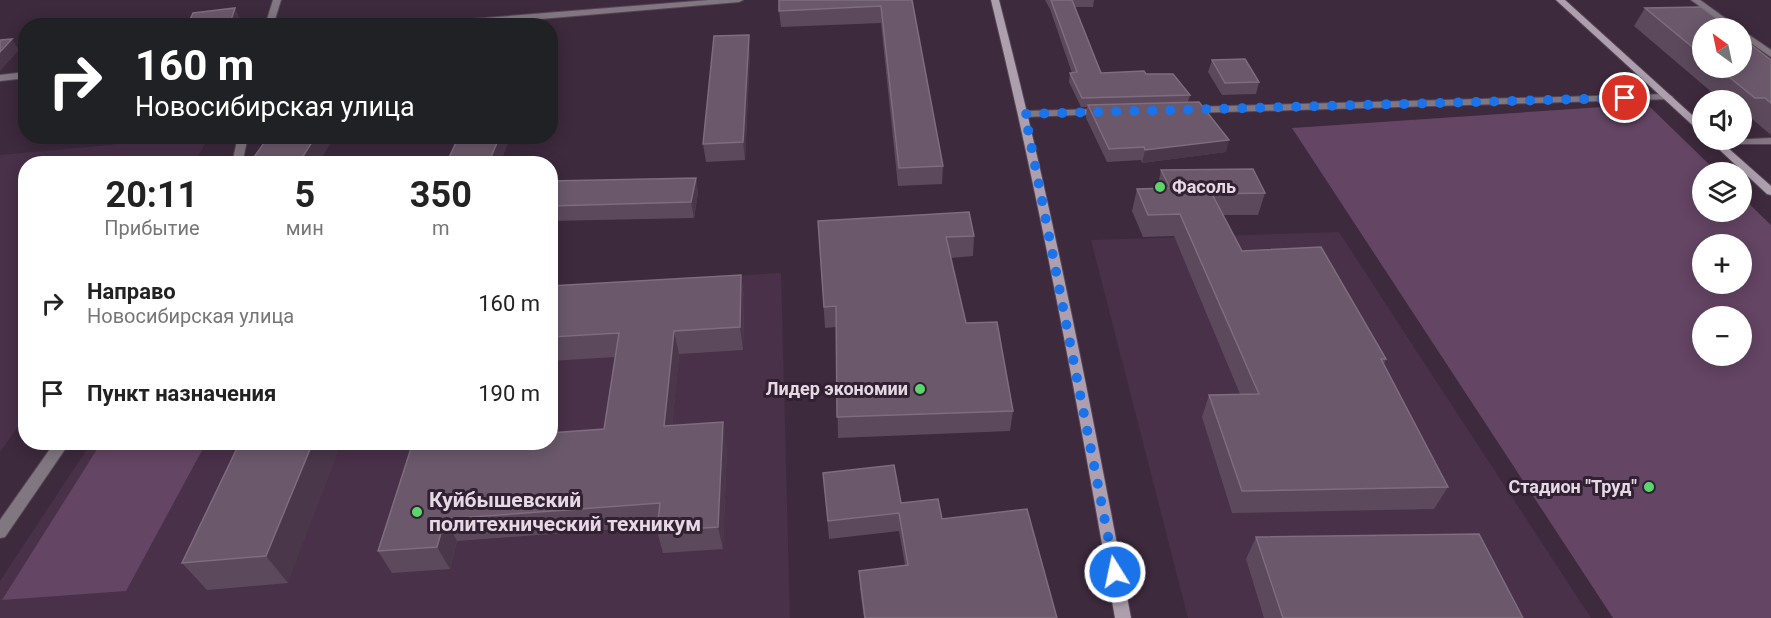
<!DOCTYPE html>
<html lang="ru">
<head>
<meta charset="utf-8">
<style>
  :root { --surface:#fff; --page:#f6f6f6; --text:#222; --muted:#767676 }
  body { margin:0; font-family:Roboto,sans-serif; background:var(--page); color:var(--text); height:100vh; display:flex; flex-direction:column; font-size:22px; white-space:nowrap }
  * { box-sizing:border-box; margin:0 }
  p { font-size:20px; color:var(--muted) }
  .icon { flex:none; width:33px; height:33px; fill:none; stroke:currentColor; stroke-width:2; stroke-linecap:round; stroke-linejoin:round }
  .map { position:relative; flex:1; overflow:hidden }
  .side { position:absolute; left:18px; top:156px; width:540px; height:294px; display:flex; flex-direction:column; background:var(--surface); border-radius:24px; box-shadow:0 3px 15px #0003 }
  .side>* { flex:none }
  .banner { position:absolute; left:18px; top:18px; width:540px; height:126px; border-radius:24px; box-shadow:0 3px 15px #0003; background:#202124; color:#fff; overflow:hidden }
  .needle { width:39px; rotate:327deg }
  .fabs { position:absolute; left:1692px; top:18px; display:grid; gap:12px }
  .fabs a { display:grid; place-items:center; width:60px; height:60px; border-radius:50%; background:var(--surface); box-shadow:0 3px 15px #0003; font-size:30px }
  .pin { position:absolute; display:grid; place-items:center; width:51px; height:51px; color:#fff; margin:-26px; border:3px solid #fff; border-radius:50%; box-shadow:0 2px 6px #0007 }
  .me { position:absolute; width:66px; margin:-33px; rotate:350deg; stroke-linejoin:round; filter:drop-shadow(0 0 4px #0008) }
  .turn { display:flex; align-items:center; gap:21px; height:126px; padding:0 18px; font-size:27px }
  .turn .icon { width:78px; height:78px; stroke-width:2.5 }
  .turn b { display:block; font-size:42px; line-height:51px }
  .eta { display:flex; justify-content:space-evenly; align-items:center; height:102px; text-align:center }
  .eta b { font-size:36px; font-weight:700; line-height:42px }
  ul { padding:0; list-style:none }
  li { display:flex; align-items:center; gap:18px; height:90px; padding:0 18px }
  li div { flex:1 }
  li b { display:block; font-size:22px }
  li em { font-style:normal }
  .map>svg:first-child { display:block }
  .built { fill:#493149 }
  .green { fill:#644564; fill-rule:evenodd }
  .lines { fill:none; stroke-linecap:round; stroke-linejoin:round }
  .street-casing { stroke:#584658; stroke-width:2 }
  .secondary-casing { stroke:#584658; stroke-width:2 }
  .street { fill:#817781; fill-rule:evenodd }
  .secondary { fill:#ae9fae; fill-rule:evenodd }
  .wall { fill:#5c4a5c }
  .shaded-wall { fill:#4a374a }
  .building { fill:#6b596b; stroke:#7e6d7e; stroke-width:1.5 }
  .route { stroke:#1a73e8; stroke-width:10; stroke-dasharray:0 18 }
  .poi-dot { fill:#5cd56d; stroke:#322033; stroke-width:2 }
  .labels { text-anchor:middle; stroke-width:6; stroke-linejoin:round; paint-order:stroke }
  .poi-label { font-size:18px; font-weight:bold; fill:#e6d9e5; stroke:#322033; text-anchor:end }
  .near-poi-label { font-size:21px; font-weight:bold; fill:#e6d9e5; stroke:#322033; text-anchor:start }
</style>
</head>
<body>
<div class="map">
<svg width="1771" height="618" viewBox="0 0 1771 618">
  <rect width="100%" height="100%" fill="#3d2a3d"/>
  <g class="built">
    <path d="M 196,137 L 209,137 L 194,163 L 26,164 L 25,417 L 0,452 L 0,155 Z"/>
    <path d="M 1339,232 L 1423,361 L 1591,618 L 1188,618 L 1091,240 Z"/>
    <path d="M 781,273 L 790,618 L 0,618 L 0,581 L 91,443 L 550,442 L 551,288 Z"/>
  </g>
  <g class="green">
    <path d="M 1647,104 L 1717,172 L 1702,172 L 1702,212 L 1742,212 L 1742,197 L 1771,225 L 1771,618 L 1613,618 L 1292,128 ZM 1702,244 L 1742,244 L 1742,284 L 1702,284 ZM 1702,316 L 1742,316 L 1742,356 L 1702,356 Z"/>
    <path d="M 101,443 L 206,443 L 126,591 L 2,600 Z"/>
  </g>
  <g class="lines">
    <defs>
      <g id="street">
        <path d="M 273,0 L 281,0 L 273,26 L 265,26 Z"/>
        <path d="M 709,0 L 743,0 L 739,2 L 459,26 L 418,26 L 422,23 Z"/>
        <path d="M 1691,0 L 1700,0 L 1739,28 L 1730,28 Z"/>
        <path d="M 1742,30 L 1771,50 L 1771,57 L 1742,37 Z"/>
        <path d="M 26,72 L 26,78 L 0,81 L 0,75 Z"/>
        <path d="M 1668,94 L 1673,97 L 1671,99 L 1190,113 L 1185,110 L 1190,107 Z"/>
        <path d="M 1100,109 L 1103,110 L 1103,114 L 1025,117 L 1020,114 L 1025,111 Z"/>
        <path d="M 238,136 L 248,136 L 242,164 L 232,164 Z"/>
        <path d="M 1771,138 L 1771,144 L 1716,144 L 1711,141 Z"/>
        <path d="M 55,442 L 70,442 L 5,537 L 0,538 L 0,520 Z"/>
      </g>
      <g id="secondary">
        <path d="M 991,0 L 999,0 C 1052,204 1092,411 1131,618 L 1115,618 C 1079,411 1041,204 991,0 Z"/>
        <path d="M 1556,0 L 1565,0 L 1702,124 L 1702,132 L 1699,131 Z"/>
        <path d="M 1709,140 L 1719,140 L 1771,186 L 1771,195 L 1767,194 Z"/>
      </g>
    </defs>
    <use href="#street" class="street-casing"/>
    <use href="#secondary" class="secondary-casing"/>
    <use href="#street" class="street"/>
    <use href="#secondary" class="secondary"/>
  </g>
  <g class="wall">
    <path d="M 912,0 L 943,166 L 942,184 L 898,186 L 881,23 L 781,27 L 779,11 Z"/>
    <path d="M 1045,0 L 1094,0 L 1093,7 L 1075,7 L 1101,73 L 1146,74 L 1190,95 L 1188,102 L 1226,152 L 1142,163 L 1141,160 L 1107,162 L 1086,118 L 1087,107 L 1081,107 L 1069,82 L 1070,73 L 1072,73 L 1050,9 Z"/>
    <path d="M 1645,8 L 1702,28 L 1702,68 L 1742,68 L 1771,60 L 1771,135 L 1751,118 L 1742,118 L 1742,100 L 1721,100 L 1634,26 Z"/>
    <path d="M 750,52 L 745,160 L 706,162 L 703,144 Z"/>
    <path d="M 1212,60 L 1259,82 L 1256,94 L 1222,95 L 1208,72 Z"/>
    <path d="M 1161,170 L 1265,193 L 1258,215 L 1223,215 L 1242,251 L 1386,359 L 1384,364 L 1448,487 L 1434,509 L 1232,513 L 1202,417 L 1209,395 L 1240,394 L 1174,236 L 1143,237 L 1132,211 L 1137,189 L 1157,189 Z"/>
    <path d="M 696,178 L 698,193 L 694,218 L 550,221 L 550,181 Z"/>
    <path d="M 818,221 L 974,236 L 973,256 L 951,258 L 966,323 L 1013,411 L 1010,431 L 838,438 L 836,327 L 825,328 Z"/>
    <path d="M 741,275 L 744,298 L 743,350 L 679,354 L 672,426 L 727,445 L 723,549 L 663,553 L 657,531 L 657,526 L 457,541 L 450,569 L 392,573 L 378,551 L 604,429 L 616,357 L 550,361 L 550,286 Z"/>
    <path d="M 240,442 L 288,583 L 207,590 L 182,563 Z"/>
    <path d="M 823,473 L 942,519 L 1057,618 L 864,618 L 860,589 L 859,571 L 905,565 L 899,531 L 829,539 Z"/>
    <path d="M 1256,537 L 1523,618 L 1264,618 L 1246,559 Z"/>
  </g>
  <g class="shaded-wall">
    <path d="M 235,8 L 241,20 L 239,26 L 229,26 Z"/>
    <path d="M 749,35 L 750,52 L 745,160 L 743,142 Z"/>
    <path d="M 12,39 L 19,50 L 0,71 L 0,52 Z"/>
    <path d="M 316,136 L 335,136 L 318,164 L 298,164 Z"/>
    <path d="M 500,136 L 511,136 L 500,164 L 488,164 Z"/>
    <path d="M 1229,140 L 1226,152 L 1142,163 L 1145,150 Z"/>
    <path d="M 696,178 L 698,193 L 694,218 L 691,202 Z"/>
    <path d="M 741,275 L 744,298 L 743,350 L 740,327 Z"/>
    <path d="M 674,331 L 679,354 L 670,449 L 664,426 Z"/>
    <path d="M 723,422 L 727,445 L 723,549 L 718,527 Z"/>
    <path d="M 313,442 L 342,442 L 288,583 L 266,556 Z"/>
    <path d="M 445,519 L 457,541 L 450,569 L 437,547 Z"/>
  </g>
  <g class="building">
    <path d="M 779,0 L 912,0 L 943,166 L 899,168 L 881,6 L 779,11 Z"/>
    <path d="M 1051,0 L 1072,0 L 1101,73 L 1144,71 L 1146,74 L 1173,74 L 1190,95 L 1082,98 L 1070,73 L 1077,72 Z"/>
    <path d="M 1701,7 L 1729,28 L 1702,28 L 1702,55 L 1645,8 Z"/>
    <path d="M 235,8 L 229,26 L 187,26 L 193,13 Z"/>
    <path d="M 391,21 L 388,26 L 348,26 L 350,22 Z"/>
    <path d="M 749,35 L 743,142 L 703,144 L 714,36 Z"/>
    <path d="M 1742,38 L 1771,60 L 1771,103 L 1765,98 L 1755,98 L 1718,68 L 1742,68 Z"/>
    <path d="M 12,39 L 0,52 L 0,40 Z"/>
    <path d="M 1245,59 L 1259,82 L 1225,83 L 1212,60 Z"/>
    <path d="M 1199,102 L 1229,140 L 1145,150 L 1144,147 L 1109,149 L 1088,105 Z"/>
    <path d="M 269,136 L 316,136 L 298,164 L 249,164 Z"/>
    <path d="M 459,136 L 500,136 L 488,164 L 446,164 Z"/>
    <path d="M 1253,169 L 1265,193 L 1212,194 L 1242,251 L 1321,247 L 1386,359 L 1381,359 L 1448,487 L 1242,491 L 1209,395 L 1259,394 L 1180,214 L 1148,215 L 1137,189 L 1170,188 L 1161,170 Z"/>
    <path d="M 696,178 L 691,202 L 550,206 L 550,181 Z"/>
    <path d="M 969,212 L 974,236 L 946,237 L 966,323 L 997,322 L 1013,411 L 837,417 L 836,306 L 824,307 L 818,221 Z"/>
    <path d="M 741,275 L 740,327 L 674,331 L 664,426 L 723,422 L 718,527 L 657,531 L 660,503 L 445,519 L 437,547 L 378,551 L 413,442 L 550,442 L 550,433 L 604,429 L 619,333 L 550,337 L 550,286 Z"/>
    <path d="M 240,442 L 313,442 L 266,556 L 182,563 Z"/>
    <path d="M 894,465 L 901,503 L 938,499 L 942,519 L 1027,509 L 1057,618 L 865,618 L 859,571 L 908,565 L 899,513 L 828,521 L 823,473 Z"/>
    <path d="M 1479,534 L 1523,618 L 1283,618 L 1256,537 Z"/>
  </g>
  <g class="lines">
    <path class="route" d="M 1115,572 L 1025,114 L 1625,98"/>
  </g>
  <g class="poi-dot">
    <circle cx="1160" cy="187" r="6"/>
    <circle cx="920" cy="389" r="6"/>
    <circle cx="1649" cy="487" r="6"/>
    <circle cx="417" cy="512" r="6"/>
  </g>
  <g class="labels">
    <g class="poi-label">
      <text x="1172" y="193" text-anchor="start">Фасоль</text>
      <text x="908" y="395">Лидер экономии</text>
      <text x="1637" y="493">Стадион "Труд"</text>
    </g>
    <g class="near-poi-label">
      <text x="429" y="507">Куйбышевский<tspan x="429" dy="24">политехнический техникум</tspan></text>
    </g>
  </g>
</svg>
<div class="fabs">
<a><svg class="needle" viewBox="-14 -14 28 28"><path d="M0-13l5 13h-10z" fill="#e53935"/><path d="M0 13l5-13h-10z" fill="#767676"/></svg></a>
<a><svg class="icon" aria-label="sound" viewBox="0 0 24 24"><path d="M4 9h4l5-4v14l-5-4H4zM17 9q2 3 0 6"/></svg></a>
<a><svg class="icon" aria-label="layers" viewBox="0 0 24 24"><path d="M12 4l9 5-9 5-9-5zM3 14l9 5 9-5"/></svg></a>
<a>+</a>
<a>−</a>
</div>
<div class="pin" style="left:1625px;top:98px;background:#d93025"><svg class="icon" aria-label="arrive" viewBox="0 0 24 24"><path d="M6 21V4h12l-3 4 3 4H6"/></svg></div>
<svg class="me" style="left:1115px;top:572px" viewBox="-20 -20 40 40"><circle r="17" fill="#1a73e8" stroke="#fff" stroke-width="3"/><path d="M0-11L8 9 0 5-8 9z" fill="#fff"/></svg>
<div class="banner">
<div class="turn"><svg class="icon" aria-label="right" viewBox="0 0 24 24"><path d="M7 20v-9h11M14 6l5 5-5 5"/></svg><div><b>160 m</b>Новосибирская улица</div></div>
</div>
<section class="side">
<div class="eta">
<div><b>20:11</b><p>Прибытие</p></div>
<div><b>5</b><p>мин</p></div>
<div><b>350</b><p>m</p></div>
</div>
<ul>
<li><svg class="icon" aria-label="right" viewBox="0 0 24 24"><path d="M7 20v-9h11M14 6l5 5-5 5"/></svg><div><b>Направо</b><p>Новосибирская улица</p></div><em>160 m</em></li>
<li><svg class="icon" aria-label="arrive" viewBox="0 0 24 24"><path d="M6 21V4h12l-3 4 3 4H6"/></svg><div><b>Пункт назначения</b></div><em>190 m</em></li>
</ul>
</section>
</div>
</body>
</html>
